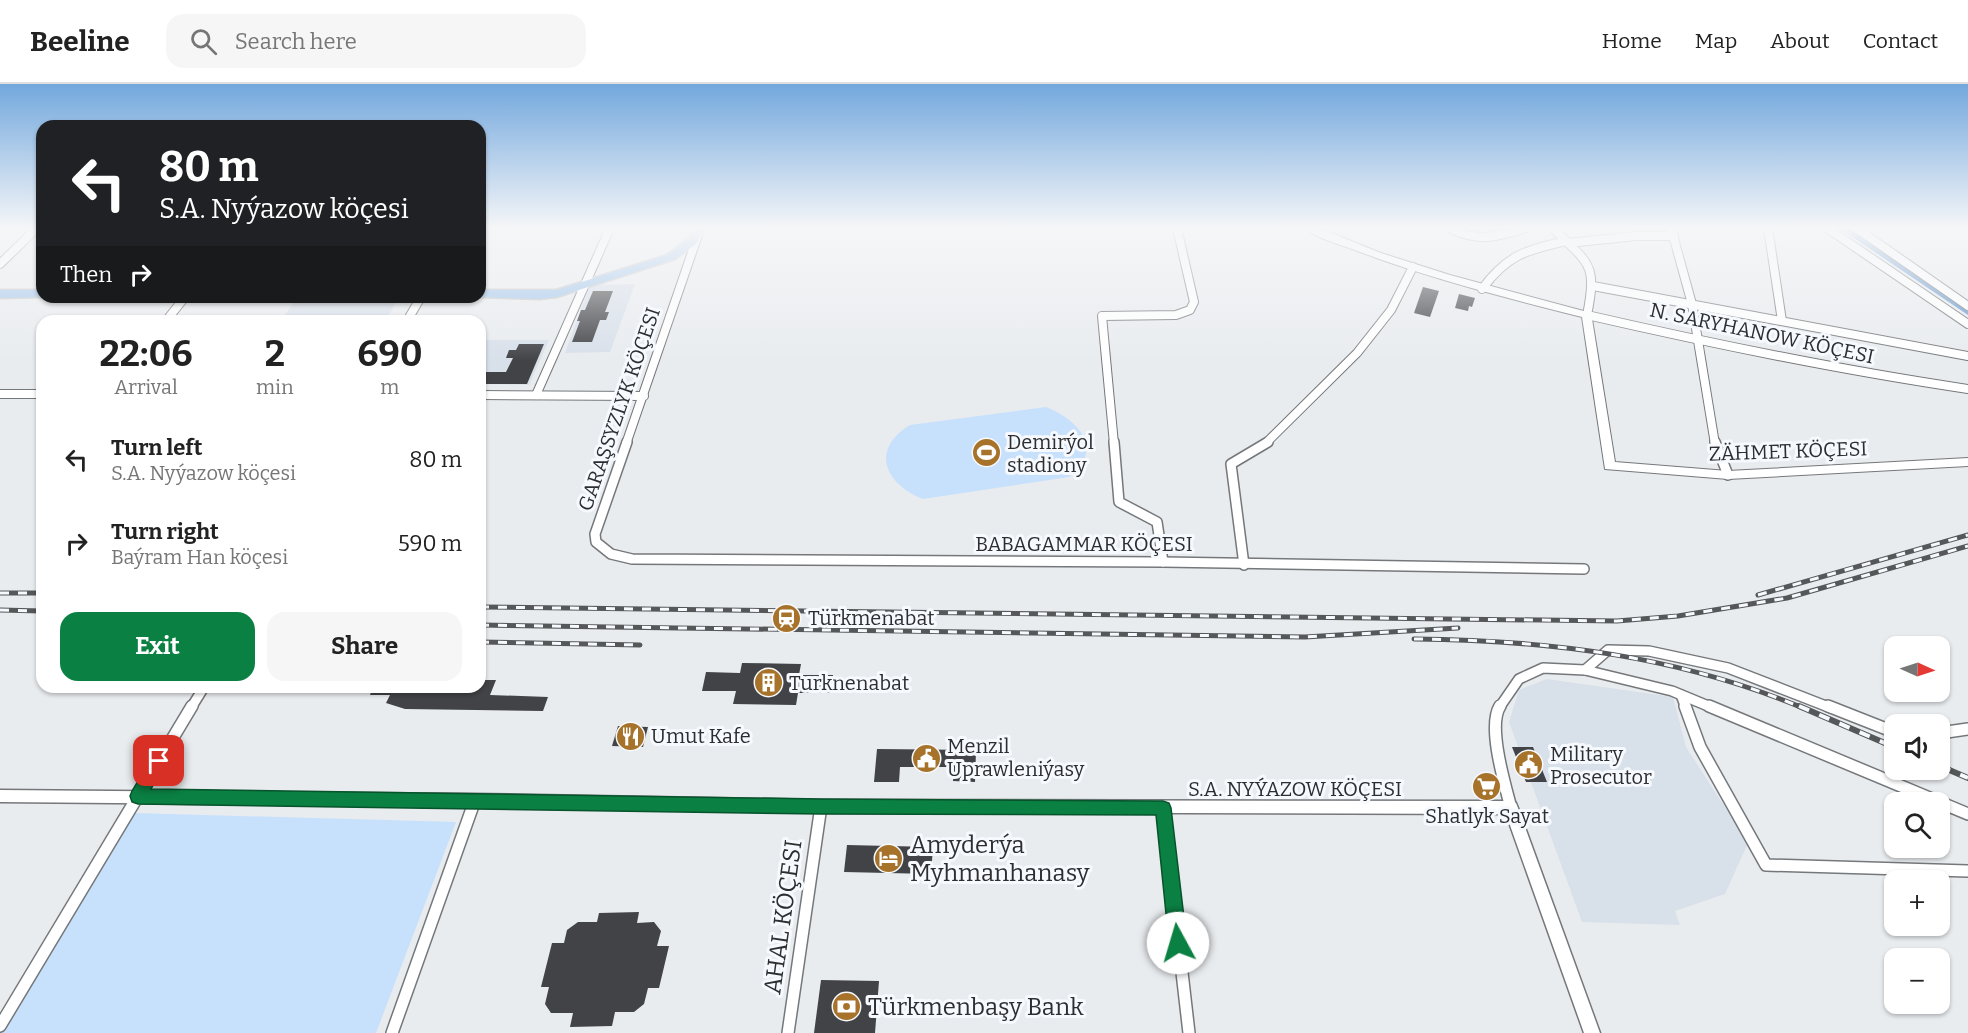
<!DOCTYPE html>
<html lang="en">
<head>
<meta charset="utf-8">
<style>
  :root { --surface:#fff; --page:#f6f6f6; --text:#222; --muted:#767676; --line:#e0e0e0; --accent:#0b8043 }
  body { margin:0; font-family:Bitter,serif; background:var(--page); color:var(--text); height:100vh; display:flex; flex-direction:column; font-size:22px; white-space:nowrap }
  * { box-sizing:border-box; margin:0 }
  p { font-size:20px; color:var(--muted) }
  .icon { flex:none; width:33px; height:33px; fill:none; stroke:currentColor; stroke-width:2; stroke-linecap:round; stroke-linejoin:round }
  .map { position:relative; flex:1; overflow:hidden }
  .details { position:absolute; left:36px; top:231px; width:450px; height:378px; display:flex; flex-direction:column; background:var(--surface); border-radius:18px; box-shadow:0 2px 4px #0004 }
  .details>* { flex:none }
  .hud { position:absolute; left:36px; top:36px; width:450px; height:183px; border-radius:18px; box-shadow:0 2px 4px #0004; background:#202124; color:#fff; overflow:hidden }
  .needle { width:39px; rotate:93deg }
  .controls { position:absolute; left:1884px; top:552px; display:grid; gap:12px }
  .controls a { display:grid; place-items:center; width:66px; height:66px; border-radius:12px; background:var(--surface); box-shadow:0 2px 4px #0004; font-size:30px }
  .pin { position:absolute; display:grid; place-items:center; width:51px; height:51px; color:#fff; margin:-26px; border-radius:12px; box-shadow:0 3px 9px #0006 }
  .me { position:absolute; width:66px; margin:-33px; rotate:354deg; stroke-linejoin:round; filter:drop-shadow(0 0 4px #0008) }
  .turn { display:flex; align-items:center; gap:21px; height:126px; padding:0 24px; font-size:27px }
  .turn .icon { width:78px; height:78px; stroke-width:2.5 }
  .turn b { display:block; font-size:42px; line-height:51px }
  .then { display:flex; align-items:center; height:57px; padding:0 24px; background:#0003; gap:12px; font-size:22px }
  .eta { display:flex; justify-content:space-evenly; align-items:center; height:102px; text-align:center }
  .eta b { font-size:36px; font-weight:700; line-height:42px }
  .action { display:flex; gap:12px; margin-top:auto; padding:12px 24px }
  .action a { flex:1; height:69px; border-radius:18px; background:var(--accent); color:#fff; font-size:24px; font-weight:700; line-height:69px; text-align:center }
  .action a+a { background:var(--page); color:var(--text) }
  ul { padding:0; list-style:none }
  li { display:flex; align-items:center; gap:18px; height:84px; padding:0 24px }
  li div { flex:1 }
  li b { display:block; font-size:22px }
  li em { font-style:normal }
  header { display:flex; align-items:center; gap:36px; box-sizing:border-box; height:84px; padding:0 30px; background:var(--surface); border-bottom:2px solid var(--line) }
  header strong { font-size:28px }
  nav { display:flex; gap:33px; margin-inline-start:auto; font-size:21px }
  .search { width:420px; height:54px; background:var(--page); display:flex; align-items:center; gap:15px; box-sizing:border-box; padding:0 21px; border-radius:18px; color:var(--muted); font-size:22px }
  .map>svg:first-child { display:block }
  .built { fill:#d8e0ea }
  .green { fill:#c7e0fc }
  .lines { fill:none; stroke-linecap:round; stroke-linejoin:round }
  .canal { fill:#6396cd; fill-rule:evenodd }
  .building { fill:#414346 }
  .minor-far2-casing { stroke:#75787b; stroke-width:10 }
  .minor-far1-casing { stroke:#75787b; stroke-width:12 }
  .minor-casing { stroke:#75787b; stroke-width:14 }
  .tertiary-casing { stroke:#75787b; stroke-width:3 }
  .secondary-casing { stroke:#75787b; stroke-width:2 }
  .primary-casing { stroke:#c8c9c9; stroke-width:3 }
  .minor-far2 { stroke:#fff; stroke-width:8 }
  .minor-far1 { stroke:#fff; stroke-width:9 }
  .minor { stroke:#fff; stroke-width:11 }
  .tertiary { fill:#fff; fill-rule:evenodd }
  .secondary { fill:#fff; fill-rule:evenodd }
  .primary { fill:#a0c4ea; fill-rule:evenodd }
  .rail-far1-casing { stroke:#555759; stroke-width:5 }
  .rail-casing { stroke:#555759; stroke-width:6 }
  .rail-far1 { stroke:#f6f9fd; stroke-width:3; stroke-dasharray:9; stroke-linecap:butt }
  .rail { stroke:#f6f9fd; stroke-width:4; stroke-dasharray:11; stroke-linecap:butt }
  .route { fill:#0b8043; stroke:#07532c; stroke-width:1.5 }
  .labels { text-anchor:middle; stroke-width:6; stroke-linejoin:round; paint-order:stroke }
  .street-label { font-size:20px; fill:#2d2e30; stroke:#f6f9fd }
  .poi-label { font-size:20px; fill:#2d2e30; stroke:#f6f9fd; text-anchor:start }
  .near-poi-label { font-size:24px; fill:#2d2e30; stroke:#f6f9fd; text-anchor:start }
  .near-street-label { font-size:24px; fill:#2d2e30; stroke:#f6f9fd }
</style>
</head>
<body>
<header>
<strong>Beeline</strong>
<div class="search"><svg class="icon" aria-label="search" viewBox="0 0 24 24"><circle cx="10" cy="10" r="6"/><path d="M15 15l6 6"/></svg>Search here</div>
<nav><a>Home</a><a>Map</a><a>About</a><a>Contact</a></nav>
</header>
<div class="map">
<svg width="1968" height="949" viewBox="0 0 1968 949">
  <rect width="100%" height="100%" fill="#e9ecef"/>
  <g class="built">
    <path d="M 635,200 L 610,268 L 565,269 L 590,201 Z"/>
    <path d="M 295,216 L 397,217 L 385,237 L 281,237 Z"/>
    <path d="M 480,256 L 549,256 L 529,301 L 480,300 Z"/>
    <path d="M 1547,595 L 1673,613 L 1686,663 L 1748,759 L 1725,810 L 1675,827 L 1680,841 L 1582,838 L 1509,638 L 1519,606 Z"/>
  </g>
  <g class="green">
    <path d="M 1046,323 C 1079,336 1105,366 1069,393 L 923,415 C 884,400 870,365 910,341 Z"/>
    <path d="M 133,729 L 456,738 L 376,949 L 2,949 Z"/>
  </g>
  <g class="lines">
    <path class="canal" d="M 1839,144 L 1849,144 L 1968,224 L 1968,231 Z"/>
  </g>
  <g class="building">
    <path d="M 1423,203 L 1439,207 L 1430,233 L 1414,229 Z"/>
    <path d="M 593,207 L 613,207 L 605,228 L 609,228 L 606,236 L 600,236 L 592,258 L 572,258 L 580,237 L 577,237 L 581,226 L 585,226 Z"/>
    <path d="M 1459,210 L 1475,214 L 1472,223 L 1469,222 L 1468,227 L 1455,224 Z"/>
    <path d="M 519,260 L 544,260 L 527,300 L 480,300 L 480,288 L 506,288 L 513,274 L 506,274 L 509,266 L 516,266 Z"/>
    <path d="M 742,579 L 801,580 L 799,591 L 833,591 L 831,609 L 798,609 L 796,621 L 733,620 L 736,607 L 702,607 L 706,588 L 740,589 Z"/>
    <path d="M 480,596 L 496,596 L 490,611 L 548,613 L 543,627 L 405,625 L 386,619 L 390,611 L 370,611 L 373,603 L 480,603 Z"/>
    <path d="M 618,642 L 648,643 L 643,663 L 612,662 Z"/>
    <path d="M 1512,663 L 1533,663 L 1547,698 L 1526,698 Z"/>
    <path d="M 877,665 L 976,666 L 975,698 L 953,697 L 954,683 L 900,683 L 899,698 L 874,698 Z"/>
    <path d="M 847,761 L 933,763 L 931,790 L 844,788 Z"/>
    <path d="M 639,828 L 637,839 L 654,838 L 661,847 L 657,862 L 669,862 L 659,904 L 648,904 L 644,920 L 634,928 L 615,928 L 612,942 L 570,943 L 573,929 L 551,929 L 545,920 L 549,903 L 541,903 L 552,859 L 564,859 L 567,846 L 578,838 L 597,838 L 599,829 Z"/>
    <path d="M 821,896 L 879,897 L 875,949 L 814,949 Z"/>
  </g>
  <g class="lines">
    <defs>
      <g id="minor-far2">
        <path d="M 1449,144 C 1480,159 1495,153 1526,144"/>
        <path d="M 1553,144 C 1588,180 1598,178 1587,231 C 1713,260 1840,286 1968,305"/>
        <path d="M 1671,144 L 1692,220 L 1715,360"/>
        <path d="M 1768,144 L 1782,237"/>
        <path d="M 1827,144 L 1968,240"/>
        <path d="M 1856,144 L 1968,222"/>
        <path d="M 1568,159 L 1636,152 L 1674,152"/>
        <path d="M 0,180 L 37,144"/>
        <path d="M 1593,202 L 1968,272"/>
        <path d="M 1482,205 C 1507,171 1526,166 1566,157"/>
        <path d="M 166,237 L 185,213"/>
        <path d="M 407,237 L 421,213"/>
        <path d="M 0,310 L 42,310"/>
        <path d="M 480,311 L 644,312"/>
        <path d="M 536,311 L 610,144"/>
        <path d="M 626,360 L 698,151"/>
        <path d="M 1114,360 L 1102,232 L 1176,231 L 1190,226 L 1194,218 L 1177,144"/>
        <path d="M 1265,360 L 1357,269 L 1391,226 L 1413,183"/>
      </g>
      <g id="minor-far1">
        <path d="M 627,358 L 595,450 L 596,458 L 611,470 L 632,475 L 1163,478 L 1584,485"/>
        <path d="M 1114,358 L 1119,418 L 1157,438 L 1163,478"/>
        <path d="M 1715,358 L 1728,391"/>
        <path d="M 1244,481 L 1231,380 L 1268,358"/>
        <path d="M 1585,586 L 1608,566 L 1649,567 L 1728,584 L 1831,624"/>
        <path d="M 1681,611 L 1686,624"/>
        <path d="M 191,624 L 204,603"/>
        <path d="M 1499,624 L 1519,595 L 1543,584 L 1585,586 L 1672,607 L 1713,624"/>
      </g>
      <g id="minor">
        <path d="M 1500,622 C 1487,642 1505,701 1511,724"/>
        <path d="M 1685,622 L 1700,663 L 1766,781 L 1968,787"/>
        <path d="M 1709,622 L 1968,730"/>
        <path d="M 1828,622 L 1894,648"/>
        <path d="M 1940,649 L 1968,645"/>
        <path d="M 1163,724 L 1189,949"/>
        <path d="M 0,942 L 192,622"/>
        <path d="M 392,949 L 475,716"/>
        <path d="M 788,949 L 821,722"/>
      </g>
      <path id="tertiary" d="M 0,706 L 475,710 L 821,716 L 1511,717 L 1516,719 L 1518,724 L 1600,949 L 1584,949 L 1506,730 L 821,728 L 475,722 L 0,718 Z"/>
      <path id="secondary" d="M 1305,144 L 1319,144 L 1381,169 L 1450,191 L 1591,229 L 1615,378 L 1728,387 L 1968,374 L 1968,382 L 1728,395 L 1605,385 L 1582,233 C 1507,214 1432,195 1360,168 C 1343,161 1319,156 1305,144 Z"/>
      <g id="primary">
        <path d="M 694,144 L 705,144 L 696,160 L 675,175 L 557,213 L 540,215 L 478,213 L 480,213 L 480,206 L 556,206 L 667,171 L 688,155 Z"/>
        <path d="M 0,206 L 42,206 L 42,213 L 44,213 L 0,214 Z"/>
      </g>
    </defs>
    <use href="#minor-far2" class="minor-far2-casing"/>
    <use href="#minor-far1" class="minor-far1-casing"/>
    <use href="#minor" class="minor-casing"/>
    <use href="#tertiary" class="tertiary-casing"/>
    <use href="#secondary" class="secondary-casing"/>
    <use href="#primary" class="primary-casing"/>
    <use href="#minor-far2" class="minor-far2"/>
    <use href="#minor-far1" class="minor-far1"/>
    <use href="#minor" class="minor"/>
    <use href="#tertiary" class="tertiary"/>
    <use href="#secondary" class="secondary"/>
    <use href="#primary" class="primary"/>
    <defs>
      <g id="rail-far1">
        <path d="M 0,509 L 42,509"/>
        <path d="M 1758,511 L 1968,451"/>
        <path d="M 480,523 L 1617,537 L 1678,532 L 1787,514 L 1968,462"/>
        <path d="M 0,526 L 42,527"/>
        <path d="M 480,541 L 1305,553 L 1458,544"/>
        <path d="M 1414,555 C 1549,556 1678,572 1803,624"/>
        <path d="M 480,558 L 640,561"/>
      </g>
      <g id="rail">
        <path d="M 1799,622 L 1894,663"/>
        <path d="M 1940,682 L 1968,694"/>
      </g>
    </defs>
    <use href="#rail-far1" class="rail-far1-casing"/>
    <use href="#rail" class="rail-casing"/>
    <use href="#rail-far1" class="rail-far1"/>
    <use href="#rail" class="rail"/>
  </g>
  <linearGradient id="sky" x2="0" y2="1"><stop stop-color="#73a8dd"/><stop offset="0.52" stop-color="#f5f6f8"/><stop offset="1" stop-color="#f5f6f8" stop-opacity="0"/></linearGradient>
  <rect width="1968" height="277" fill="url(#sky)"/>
  <path class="route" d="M 159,670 L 164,672 L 167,677 L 151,705 L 821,715 L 1163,717 L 1169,719 L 1171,724 L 1187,859 L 1185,865 L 1178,868 L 1172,865 L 1169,859 L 1156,731 L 821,730 L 138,720 L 132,718 L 130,712 L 132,707 L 153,672 Z"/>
  <defs>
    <symbol id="stadium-disc" viewBox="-11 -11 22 22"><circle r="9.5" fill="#a7732b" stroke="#f6f9fd"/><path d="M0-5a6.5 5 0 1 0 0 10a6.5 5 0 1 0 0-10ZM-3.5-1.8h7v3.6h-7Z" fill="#fff"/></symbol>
    <symbol id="station-disc" viewBox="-11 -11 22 22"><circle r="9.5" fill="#a7732b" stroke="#f6f9fd"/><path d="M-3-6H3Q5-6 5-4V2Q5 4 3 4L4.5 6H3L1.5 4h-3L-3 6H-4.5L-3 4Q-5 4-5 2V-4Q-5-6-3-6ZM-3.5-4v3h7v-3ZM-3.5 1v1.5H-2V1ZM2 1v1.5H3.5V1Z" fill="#fff"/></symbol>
    <symbol id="building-disc" viewBox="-11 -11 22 22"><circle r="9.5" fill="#a7732b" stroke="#f6f9fd"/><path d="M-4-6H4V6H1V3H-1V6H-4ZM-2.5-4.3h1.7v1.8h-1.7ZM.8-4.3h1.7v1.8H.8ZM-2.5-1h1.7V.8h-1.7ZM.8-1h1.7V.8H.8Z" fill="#fff"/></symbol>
    <symbol id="restaurant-disc" viewBox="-11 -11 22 22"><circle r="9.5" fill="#a7732b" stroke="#f6f9fd"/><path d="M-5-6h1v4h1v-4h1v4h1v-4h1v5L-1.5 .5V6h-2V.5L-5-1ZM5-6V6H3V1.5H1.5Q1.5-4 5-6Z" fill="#fff"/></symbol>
    <symbol id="civic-disc" viewBox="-11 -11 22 22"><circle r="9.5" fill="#a7732b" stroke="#f6f9fd"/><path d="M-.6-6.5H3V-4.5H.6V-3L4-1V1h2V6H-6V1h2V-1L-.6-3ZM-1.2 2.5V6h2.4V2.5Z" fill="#fff"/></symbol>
    <symbol id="supermarket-disc" viewBox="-11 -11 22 22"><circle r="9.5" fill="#a7732b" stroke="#f6f9fd"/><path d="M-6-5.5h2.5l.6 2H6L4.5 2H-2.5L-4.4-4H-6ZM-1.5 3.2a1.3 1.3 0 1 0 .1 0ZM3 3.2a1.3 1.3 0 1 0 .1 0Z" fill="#fff"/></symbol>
    <symbol id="hotel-disc" viewBox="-11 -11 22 22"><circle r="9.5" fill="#a7732b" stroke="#f6f9fd"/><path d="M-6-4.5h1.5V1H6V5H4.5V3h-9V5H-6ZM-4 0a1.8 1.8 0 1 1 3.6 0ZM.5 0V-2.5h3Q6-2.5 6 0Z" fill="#fff"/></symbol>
    <symbol id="bank-disc" viewBox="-11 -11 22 22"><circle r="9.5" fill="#a7732b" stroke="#f6f9fd"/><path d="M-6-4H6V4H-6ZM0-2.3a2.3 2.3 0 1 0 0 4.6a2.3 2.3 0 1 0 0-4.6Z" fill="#fff"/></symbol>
  </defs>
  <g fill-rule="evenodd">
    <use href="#stadium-disc" x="970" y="352" width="33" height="33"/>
    <use href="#station-disc" x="770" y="518" width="33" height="33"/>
    <use href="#building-disc" x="752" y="582" width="33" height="33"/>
    <use href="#restaurant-disc" x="614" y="636" width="33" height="33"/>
    <use href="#civic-disc" x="910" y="658" width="33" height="33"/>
    <use href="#civic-disc" x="1512" y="664" width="33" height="33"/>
    <use href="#supermarket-disc" x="1470" y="686" width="33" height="33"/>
    <use href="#hotel-disc" x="872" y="758" width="33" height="33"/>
    <use href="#bank-disc" x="830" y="906" width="33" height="33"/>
  </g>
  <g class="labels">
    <g class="street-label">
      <text transform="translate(1762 249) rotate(12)" y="7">N. SARYHANOW KÖÇESI</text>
      <text transform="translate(619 325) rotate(-71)" y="7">GARAŞSYZLYK KÖÇESI</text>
      <text transform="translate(1788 367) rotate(-2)" y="7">ZÄHMET KÖÇESI</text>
      <text x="1084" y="467">BABAGAMMAR KÖÇESI</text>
      <text x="1295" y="712">S.A. NYÝAZOW KÖÇESI</text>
    </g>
    <g class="poi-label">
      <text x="1007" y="365">Demirýol<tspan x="1007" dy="23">stadiony</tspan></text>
      <text x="808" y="541">Türkmenabat</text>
      <text x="789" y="606">Turknenabat</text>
      <text x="651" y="659">Umut Kafe</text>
      <text x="947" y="669">Menzil<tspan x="947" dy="23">Uprawleniýasy</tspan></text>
      <text x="1550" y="677">Military<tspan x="1550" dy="23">Prosecutor</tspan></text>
      <text x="1487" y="739" text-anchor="middle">Shatlyk Sayat</text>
    </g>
    <g class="near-poi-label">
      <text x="910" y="769">Amyderýa<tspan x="910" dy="28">Myhmanhanasy</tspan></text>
      <text x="868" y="931">Türkmenbaşy Bank</text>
    </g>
    <g class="near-street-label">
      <text transform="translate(783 833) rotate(-82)" y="8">AHAL KÖÇESI</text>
    </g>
  </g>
</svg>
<div class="controls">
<a><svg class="needle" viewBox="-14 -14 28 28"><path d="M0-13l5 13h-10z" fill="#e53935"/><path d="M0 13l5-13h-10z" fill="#767676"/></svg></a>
<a><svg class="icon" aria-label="sound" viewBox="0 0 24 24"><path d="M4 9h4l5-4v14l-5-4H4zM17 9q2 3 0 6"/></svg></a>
<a><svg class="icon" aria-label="search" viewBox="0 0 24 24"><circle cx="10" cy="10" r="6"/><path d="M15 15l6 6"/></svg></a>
<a>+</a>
<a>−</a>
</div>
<div class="pin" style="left:159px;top:677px;background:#d93025"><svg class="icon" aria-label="arrive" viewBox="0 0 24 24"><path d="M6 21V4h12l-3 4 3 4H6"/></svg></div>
<svg class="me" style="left:1178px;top:859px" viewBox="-20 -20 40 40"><circle r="19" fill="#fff"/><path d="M0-13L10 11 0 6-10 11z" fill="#0b8043"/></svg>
<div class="hud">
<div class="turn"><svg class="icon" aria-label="left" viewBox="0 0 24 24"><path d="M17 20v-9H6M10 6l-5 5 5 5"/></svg><div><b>80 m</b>S.A. Nyýazow köçesi</div></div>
<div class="then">Then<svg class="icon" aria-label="right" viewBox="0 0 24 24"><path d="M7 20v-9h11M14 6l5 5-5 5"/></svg></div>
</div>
<section class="details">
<div class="eta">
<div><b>22:06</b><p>Arrival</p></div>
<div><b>2</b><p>min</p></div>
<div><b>690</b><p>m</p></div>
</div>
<ul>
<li><svg class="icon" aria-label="left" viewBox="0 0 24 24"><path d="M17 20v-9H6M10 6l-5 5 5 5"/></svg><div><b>Turn left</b><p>S.A. Nyýazow köçesi</p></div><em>80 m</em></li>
<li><svg class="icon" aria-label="right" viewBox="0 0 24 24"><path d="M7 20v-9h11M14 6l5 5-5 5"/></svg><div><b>Turn right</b><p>Baýram Han köçesi</p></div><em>590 m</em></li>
</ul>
<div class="action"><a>Exit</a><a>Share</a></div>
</section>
</div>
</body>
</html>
